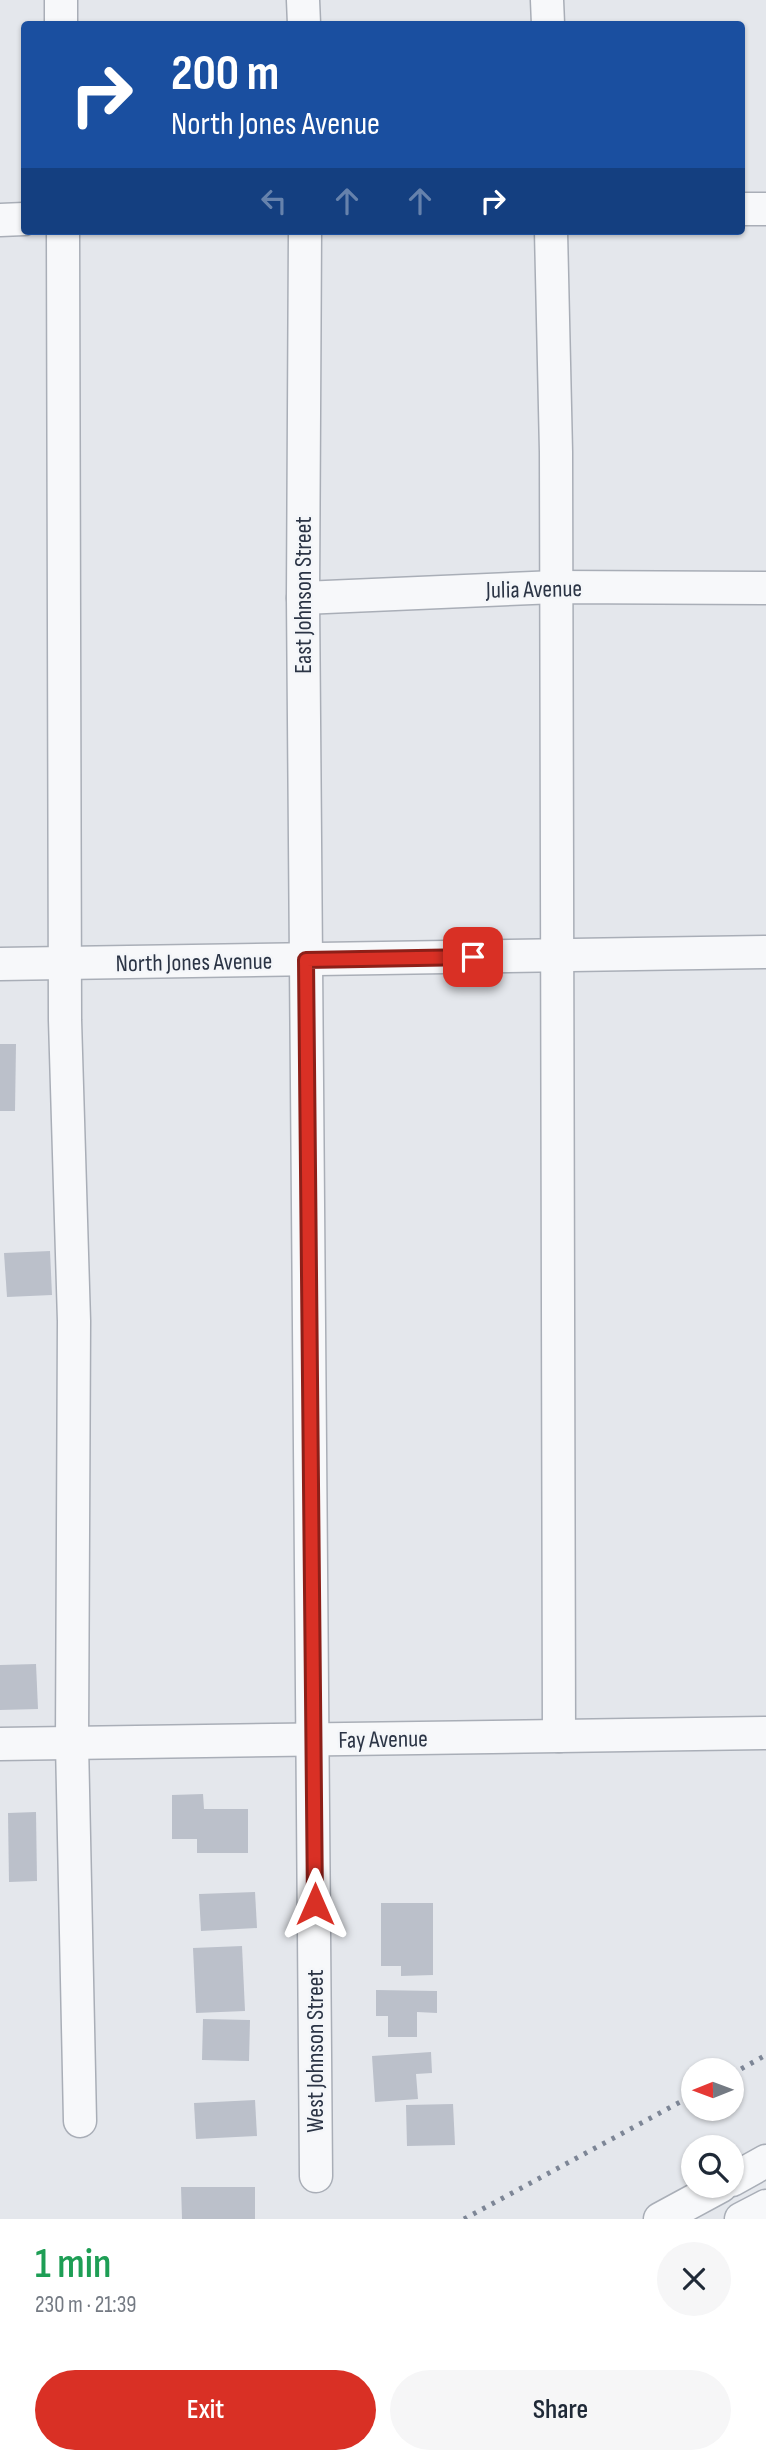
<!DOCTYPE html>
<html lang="en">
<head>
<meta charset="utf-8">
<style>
  :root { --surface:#fff; --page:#f6f6f7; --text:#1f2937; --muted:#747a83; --accent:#d93025 }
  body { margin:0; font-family:"Sofia Sans Condensed",sans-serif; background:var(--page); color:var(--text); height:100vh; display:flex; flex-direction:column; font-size:26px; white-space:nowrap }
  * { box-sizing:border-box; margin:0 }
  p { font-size:23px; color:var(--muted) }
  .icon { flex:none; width:38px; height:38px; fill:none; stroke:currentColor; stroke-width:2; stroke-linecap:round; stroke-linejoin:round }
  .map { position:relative; height:2219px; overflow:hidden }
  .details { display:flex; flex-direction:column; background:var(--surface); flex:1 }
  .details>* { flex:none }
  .guide { position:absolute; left:21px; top:21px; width:724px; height:214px; border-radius:7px; box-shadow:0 2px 5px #0004; background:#1a4fa0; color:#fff; overflow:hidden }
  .needle { width:46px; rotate:269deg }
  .fabs { position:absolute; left:681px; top:2058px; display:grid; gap:14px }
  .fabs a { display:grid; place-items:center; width:63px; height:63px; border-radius:50%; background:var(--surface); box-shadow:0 2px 5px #0004; font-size:35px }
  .pin { position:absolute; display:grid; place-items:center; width:60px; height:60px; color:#fff; margin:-30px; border-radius:14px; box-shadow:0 4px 10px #0006 }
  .me { position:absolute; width:77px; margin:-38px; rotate:0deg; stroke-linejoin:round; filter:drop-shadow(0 0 5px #0008) }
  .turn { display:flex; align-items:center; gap:24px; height:147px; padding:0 35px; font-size:32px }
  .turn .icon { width:91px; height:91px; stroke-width:2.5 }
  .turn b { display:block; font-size:49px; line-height:60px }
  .lanes { display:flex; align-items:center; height:66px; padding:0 35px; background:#0003; justify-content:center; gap:35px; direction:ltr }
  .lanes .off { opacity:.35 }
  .round { display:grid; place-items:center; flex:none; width:74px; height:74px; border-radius:37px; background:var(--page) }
  .head { display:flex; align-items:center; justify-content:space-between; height:119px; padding:0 35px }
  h1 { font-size:42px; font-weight:600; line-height:52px; color:#1e9e55 }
  .primary-button { display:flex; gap:14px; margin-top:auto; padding:14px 35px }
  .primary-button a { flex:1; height:80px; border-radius:42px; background:var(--accent); color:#fff; font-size:28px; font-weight:600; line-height:80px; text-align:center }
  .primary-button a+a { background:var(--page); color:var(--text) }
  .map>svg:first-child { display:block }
  .building { fill:#bbc0ca }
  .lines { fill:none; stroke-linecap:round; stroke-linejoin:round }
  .minor-casing { stroke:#a9aeb7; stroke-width:35 }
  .minor { stroke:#f7f8fa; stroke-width:32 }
  .rail { stroke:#7d8696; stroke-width:5; stroke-dasharray:3.5 7; stroke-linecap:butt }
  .route-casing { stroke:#8d1f18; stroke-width:18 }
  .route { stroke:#d93025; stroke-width:12 }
  .labels { text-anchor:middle; stroke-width:5; stroke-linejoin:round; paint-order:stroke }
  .street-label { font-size:24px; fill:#2b3445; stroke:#f4f6f9 }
</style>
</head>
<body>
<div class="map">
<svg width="766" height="2219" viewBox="0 0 766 2219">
  <rect width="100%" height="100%" fill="#e4e7ec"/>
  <g class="building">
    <path d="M 0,1044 L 16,1044 L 15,1111 L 0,1111 Z"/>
    <path d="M 50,1251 L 52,1295 L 7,1297 L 4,1253 Z"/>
    <path d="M 36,1664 L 38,1709 L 0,1710 L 0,1665 Z"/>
    <path d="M 203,1794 L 204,1809 L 248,1809 L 248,1853 L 197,1853 L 197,1839 L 172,1839 L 172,1795 Z"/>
    <path d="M 36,1812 L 37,1881 L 9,1882 L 8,1813 Z"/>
    <path d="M 255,1892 L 257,1928 L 201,1931 L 199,1894 Z"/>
    <path d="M 381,1903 L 433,1903 L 433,1975 L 401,1976 L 401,1966 L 381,1966 Z"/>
    <path d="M 242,1946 L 245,2011 L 196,2013 L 193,1948 Z"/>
    <path d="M 376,1990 L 437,1991 L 437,2013 L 417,2012 L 417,2037 L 388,2037 L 388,2016 L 376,2016 Z"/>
    <path d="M 203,2019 L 250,2020 L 249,2061 L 202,2060 Z"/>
    <path d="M 431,2052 L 432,2073 L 416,2074 L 418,2099 L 375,2102 L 372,2056 Z"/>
    <path d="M 255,2100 L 257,2136 L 196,2139 L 194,2103 Z"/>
    <path d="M 453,2104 L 455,2145 L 407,2146 L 406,2105 Z"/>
    <path d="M 181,2187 L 255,2187 L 255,2219 L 182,2219 Z"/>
  </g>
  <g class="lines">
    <defs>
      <g id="minor">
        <path d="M 61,0 L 61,24"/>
        <path d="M 303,0 L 304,24"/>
        <path d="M 547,0 L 548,24"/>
        <path d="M 742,209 L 766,209"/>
        <path d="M 0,220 L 24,219"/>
        <path d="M 63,231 L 65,1020 L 74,1321 L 72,1743 L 80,2121"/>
        <path d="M 305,231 L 303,598 L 316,2176"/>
        <path d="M 551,231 L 556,452 L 559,1736"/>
        <path d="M 303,598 L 556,587 L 766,588"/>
        <path d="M 0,964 L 766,952"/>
        <path d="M 0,1744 L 766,1733"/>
        <path d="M 732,2180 L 766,2161"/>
        <path d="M 660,2219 L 721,2186"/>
        <path d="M 741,2219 L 766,2206"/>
      </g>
    </defs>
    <use href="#minor" class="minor-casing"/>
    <use href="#minor" class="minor"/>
    <g class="rail">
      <path d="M 732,2074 L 766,2055"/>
      <path d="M 464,2219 L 693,2095"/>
    </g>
  </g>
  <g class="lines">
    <defs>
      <path id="route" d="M 315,1904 L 306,960 L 473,957"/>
    </defs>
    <use href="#route" class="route-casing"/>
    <use href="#route" class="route"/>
  </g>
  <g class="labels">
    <g class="street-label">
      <text transform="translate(534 589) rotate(-1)" y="8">Julia Avenue</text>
      <text transform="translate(303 595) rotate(-90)" y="8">East Johnson Street</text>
      <text transform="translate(194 962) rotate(-1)" y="8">North Jones Avenue</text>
      <text transform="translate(383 1739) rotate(-1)" y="8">Fay Avenue</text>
      <text transform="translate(315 2051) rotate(-90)" y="8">West Johnson Street</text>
    </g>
  </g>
</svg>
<div class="fabs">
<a><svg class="needle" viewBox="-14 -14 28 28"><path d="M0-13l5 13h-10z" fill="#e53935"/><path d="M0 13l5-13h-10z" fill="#747a83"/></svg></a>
<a><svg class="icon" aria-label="search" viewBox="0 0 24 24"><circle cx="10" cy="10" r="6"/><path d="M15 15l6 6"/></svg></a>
</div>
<div class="pin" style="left:473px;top:957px;background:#d93025"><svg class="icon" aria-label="arrive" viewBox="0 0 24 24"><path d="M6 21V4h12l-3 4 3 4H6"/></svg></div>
<svg class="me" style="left:315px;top:1904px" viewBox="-20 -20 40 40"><path d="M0-17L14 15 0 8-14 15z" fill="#d93025" stroke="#fff" stroke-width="4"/></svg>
<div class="guide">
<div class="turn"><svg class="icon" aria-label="right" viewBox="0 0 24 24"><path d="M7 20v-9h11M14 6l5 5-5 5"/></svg><div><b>200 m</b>North Jones Avenue</div></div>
<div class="lanes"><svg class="icon off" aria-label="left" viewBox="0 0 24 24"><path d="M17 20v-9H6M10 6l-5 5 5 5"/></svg><svg class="icon off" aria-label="ahead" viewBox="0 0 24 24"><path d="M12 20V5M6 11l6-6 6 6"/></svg><svg class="icon off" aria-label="ahead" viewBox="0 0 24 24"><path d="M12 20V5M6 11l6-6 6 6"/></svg><svg class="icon" aria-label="right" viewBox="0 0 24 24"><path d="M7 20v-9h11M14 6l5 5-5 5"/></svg></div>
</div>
</div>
<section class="details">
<div class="head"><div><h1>1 min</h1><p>230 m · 21:39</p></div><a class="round"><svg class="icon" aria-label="close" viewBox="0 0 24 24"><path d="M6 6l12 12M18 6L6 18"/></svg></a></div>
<div class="primary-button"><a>Exit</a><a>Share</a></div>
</section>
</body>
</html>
